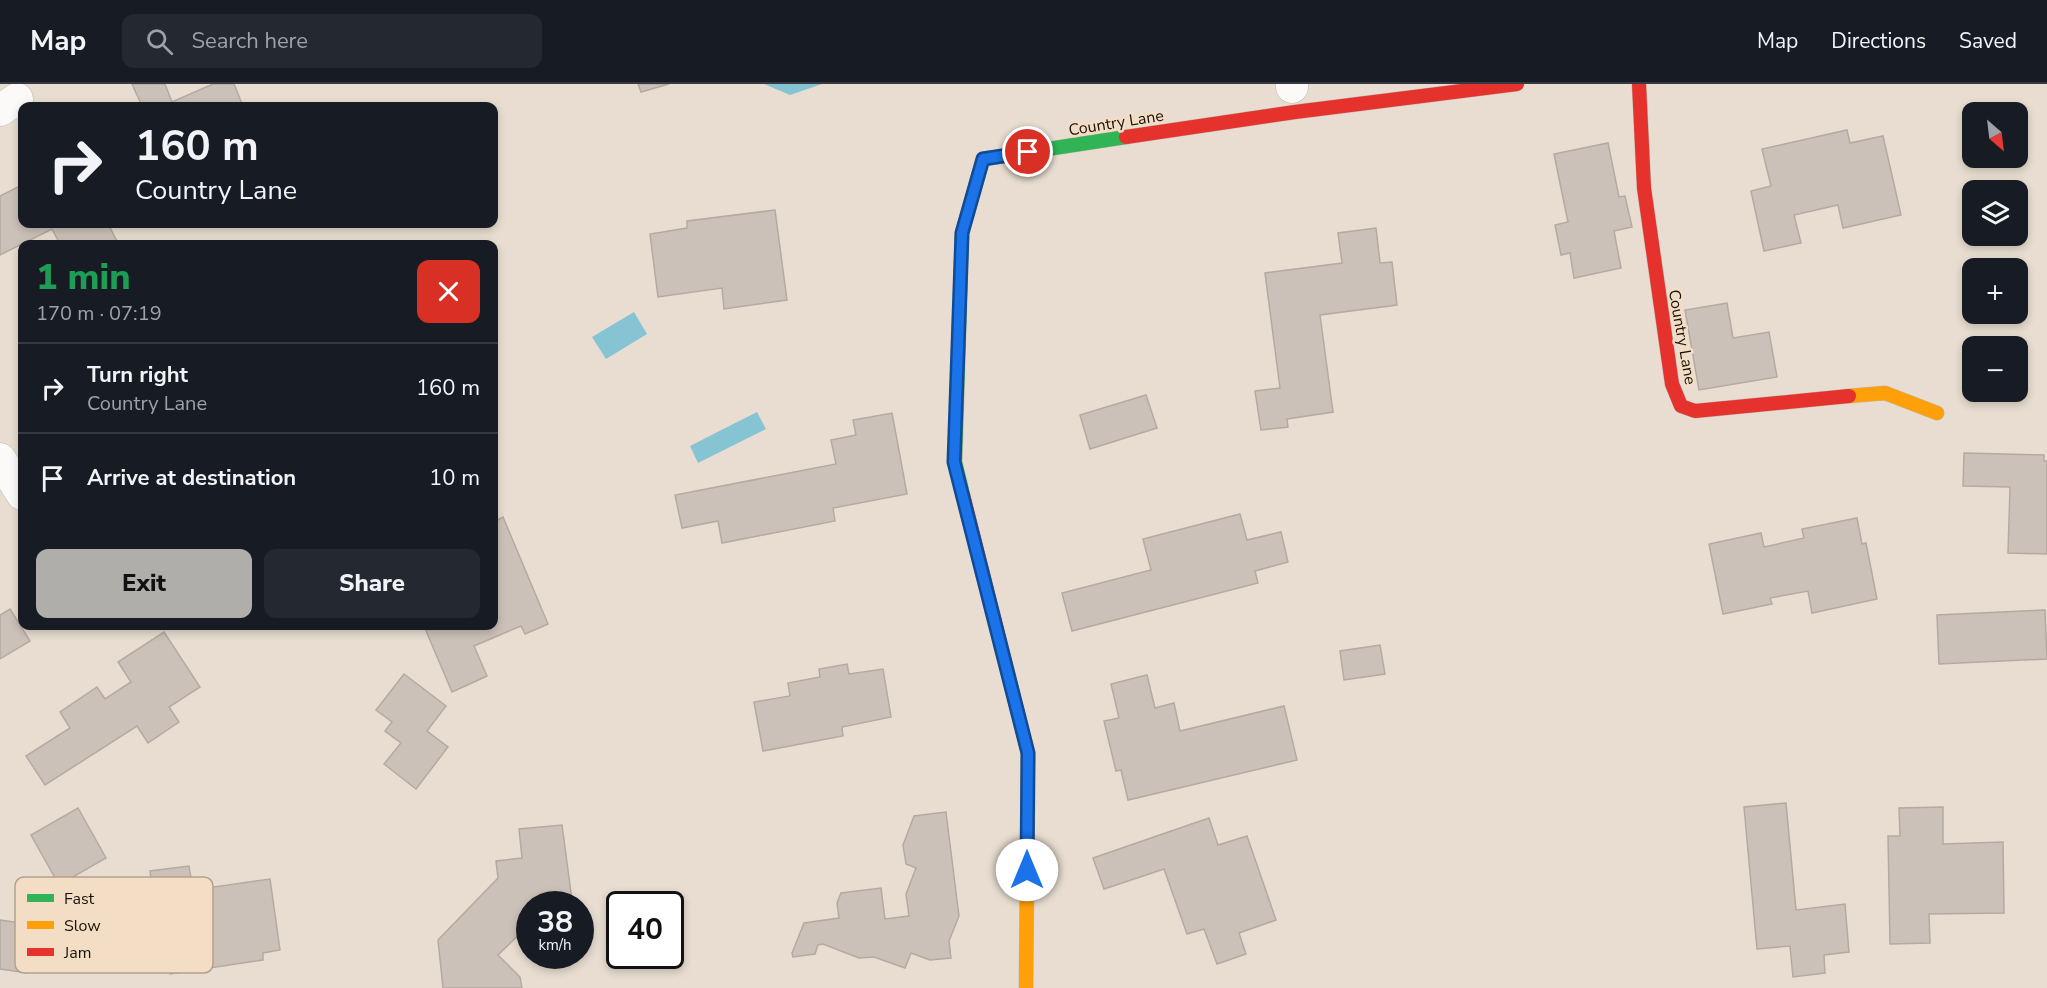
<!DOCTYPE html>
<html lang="en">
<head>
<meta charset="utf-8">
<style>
  :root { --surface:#171b24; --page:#242831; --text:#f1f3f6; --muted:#9ea1a6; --line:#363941; --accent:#b0aeab }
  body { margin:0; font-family:"Nunito Sans",sans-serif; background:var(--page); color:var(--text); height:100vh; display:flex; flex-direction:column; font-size:22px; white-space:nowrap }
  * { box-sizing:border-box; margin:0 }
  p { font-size:20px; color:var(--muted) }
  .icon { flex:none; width:33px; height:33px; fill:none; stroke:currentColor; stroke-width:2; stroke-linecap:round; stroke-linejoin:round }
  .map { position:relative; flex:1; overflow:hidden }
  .drawer { position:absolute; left:18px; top:156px; width:480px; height:390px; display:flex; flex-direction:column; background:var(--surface); border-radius:12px; box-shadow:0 3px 9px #0003 }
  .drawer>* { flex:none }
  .top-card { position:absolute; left:18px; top:18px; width:480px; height:126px; border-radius:12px; box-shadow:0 3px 9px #0003; background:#171b24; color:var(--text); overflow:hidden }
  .needle { width:39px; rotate:152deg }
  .tools { position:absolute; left:1962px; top:18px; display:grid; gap:12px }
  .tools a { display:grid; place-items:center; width:66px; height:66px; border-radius:12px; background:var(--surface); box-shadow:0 3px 9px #0003; font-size:30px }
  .speed { position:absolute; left:516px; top:807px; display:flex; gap:12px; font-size:30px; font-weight:700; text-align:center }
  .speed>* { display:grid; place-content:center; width:78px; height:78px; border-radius:50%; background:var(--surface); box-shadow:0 3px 9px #0003; line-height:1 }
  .speed small { font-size:15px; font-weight:400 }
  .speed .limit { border:3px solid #111; border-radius:9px; background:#fff; color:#111 }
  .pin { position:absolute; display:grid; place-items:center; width:51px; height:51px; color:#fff; margin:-26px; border:3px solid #fff; border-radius:50%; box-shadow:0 2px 6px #0007 }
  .me { position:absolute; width:66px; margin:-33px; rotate:0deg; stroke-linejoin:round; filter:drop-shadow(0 0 4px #0008) }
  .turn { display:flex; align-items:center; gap:21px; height:126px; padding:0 18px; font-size:27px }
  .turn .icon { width:78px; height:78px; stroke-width:2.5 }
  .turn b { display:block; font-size:42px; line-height:51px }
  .round { display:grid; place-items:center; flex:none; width:63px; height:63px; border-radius:12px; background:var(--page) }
  .head { display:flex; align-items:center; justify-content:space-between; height:102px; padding:0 18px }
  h1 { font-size:36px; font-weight:800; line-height:45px; color:#1e9e55 }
  .action { display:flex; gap:12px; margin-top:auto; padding:12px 18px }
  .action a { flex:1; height:69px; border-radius:12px; background:var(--accent); color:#111; font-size:24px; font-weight:800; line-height:69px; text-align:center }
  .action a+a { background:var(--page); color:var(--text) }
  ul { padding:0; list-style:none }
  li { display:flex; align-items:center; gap:18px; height:90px; padding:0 18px; border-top:2px solid var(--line) }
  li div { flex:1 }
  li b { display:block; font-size:22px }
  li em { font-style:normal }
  header { display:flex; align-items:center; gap:36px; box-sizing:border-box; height:84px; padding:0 30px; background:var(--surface); border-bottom:2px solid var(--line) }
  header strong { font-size:28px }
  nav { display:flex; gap:33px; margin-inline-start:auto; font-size:21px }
  .search { width:420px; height:54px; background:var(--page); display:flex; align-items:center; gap:15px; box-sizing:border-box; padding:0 21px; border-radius:12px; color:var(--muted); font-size:22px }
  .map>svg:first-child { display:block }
  .water { fill:#86c4d3 }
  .building { fill:#cbc1b8; stroke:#b4aaa1; stroke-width:1.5 }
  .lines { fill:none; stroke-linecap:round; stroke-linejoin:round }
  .street-casing { stroke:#c2bab0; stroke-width:33 }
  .fast-casing { stroke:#c2bab0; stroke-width:15 }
  .slow-casing { stroke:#c2bab0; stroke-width:15 }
  .jam-casing { stroke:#c2bab0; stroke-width:15 }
  .street { stroke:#fcfaf8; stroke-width:32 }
  .fast { stroke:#30b455; stroke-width:14 }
  .slow { stroke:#ff9f0a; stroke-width:14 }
  .jam { stroke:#e5322d; stroke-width:14 }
  .route-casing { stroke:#114b97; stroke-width:15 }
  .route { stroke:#1a73e8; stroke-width:10 }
  .labels { text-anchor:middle; stroke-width:5; stroke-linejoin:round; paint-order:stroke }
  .street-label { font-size:16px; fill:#191209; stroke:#f3dec5 }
  .key { fill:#f3dec5; stroke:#b2a18d; stroke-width:1.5 }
  .key-label { font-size:16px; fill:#191209 }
</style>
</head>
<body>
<header>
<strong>Map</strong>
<div class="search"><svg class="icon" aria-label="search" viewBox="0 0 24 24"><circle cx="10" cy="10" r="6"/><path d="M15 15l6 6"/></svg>Search here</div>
<nav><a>Map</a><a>Directions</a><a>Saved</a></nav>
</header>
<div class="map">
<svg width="2047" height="904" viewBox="0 0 2047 904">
  <rect width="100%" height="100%" fill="#e8ddd0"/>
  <g class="water">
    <path d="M 764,0 L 822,0 L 790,11 Z"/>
    <path d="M 634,228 L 647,250 L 606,275 L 592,253 Z"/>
    <path d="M 757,328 L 766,345 L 698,379 L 690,362 Z"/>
  </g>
  <g class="building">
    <path d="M 132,0 L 165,0 L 172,18 L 213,0 L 234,0 L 243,22 L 142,22 Z"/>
    <path d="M 638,0 L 669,0 L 641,8 Z"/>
    <path d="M 1847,46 L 1850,59 L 1883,52 L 1901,131 L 1843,144 L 1838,121 L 1794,131 L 1801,159 L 1764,167 L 1751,107 L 1771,102 L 1762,65 Z"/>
    <path d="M 1608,59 L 1619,113 L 1625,112 L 1632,143 L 1614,147 L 1621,184 L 1574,194 L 1570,169 L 1561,171 L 1555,141 L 1568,138 L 1554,70 Z"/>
    <path d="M 22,101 L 22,140 L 108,140 L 118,159 L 114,160 L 60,160 L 52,145 L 0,171 L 0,112 Z"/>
    <path d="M 775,126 L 787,216 L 724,225 L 722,204 L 658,213 L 650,150 L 687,144 L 687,137 Z"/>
    <path d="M 1376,144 L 1380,179 L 1392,178 L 1397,221 L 1320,231 L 1333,328 L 1287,335 L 1288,343 L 1261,346 L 1255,307 L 1280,304 L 1265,189 L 1342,179 L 1338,149 Z"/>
    <path d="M 1727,219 L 1733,254 L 1769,248 L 1777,293 L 1699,306 L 1685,226 Z"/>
    <path d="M 1146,311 L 1157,344 L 1090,365 L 1080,331 Z"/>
    <path d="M 892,329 L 907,410 L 833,424 L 835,437 L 722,459 L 718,437 L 682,444 L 675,411 L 836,380 L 831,356 L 856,351 L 853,336 Z"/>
    <path d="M 1964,369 L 2044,371 L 2044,377 L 2047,377 L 2047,470 L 2008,469 L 2010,403 L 1963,402 Z"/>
    <path d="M 1240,430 L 1247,456 L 1281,448 L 1288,478 L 1255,487 L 1258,499 L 1072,547 L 1062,509 L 1151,486 L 1143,455 Z"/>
    <path d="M 503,433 L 548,540 L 525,550 L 521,542 L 474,562 L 487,592 L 452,608 L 424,542 L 494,542 L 494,438 Z"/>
    <path d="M 1857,434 L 1862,460 L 1866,459 L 1877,515 L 1812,529 L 1808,507 L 1770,514 L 1772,520 L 1723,530 L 1709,460 L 1761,449 L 1764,463 L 1804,454 L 1802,445 Z"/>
    <path d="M 10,525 L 30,557 L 0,575 L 0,531 Z"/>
    <path d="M 2045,526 L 2047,575 L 1939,580 L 1937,531 Z"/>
    <path d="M 164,548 L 200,603 L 169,623 L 179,638 L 148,659 L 137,642 L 45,701 L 26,672 L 70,644 L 60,628 L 97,603 L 105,615 L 131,598 L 118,578 Z"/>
    <path d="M 1380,561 L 1385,590 L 1344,596 L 1340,567 Z"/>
    <path d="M 847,580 L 849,590 L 883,585 L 891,633 L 842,643 L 843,652 L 763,667 L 754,618 L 790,612 L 788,599 L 820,593 L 819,585 Z"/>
    <path d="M 404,590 L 446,622 L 427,647 L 448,663 L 416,705 L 384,680 L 401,659 L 385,647 L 392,638 L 376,626 Z"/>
    <path d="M 1147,591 L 1155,624 L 1174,619 L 1180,647 L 1284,622 L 1297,676 L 1128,716 L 1121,686 L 1116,687 L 1104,637 L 1119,634 L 1111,600 Z"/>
    <path d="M 1786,719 L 1796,826 L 1845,820 L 1849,868 L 1824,871 L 1825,889 L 1793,893 L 1790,862 L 1757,865 L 1744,723 Z"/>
    <path d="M 1943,723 L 1943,760 L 2003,758 L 2004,829 L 1929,830 L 1930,859 L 1890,860 L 1888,752 L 1900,752 L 1899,724 Z"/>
    <path d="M 78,724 L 106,774 L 59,801 L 31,751 Z"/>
    <path d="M 946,728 L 959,832 L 949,857 L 951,874 L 930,876 L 911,869 L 905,884 L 874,873 L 859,874 L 823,860 L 818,861 L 815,870 L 793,873 L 792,869 L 804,839 L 839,834 L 837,819 L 841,809 L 881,804 L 885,835 L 909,832 L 906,810 L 916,784 L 906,780 L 903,761 L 914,732 Z"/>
    <path d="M 1209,734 L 1218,761 L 1247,752 L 1276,836 L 1239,849 L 1246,870 L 1217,880 L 1204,845 L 1187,850 L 1164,785 L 1104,805 L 1093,774 Z"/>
    <path d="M 562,741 L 572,816 L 551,818 L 549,820 L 530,820 L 530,840 L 498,871 L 520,893 L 522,904 L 443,904 L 438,856 L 498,794 L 496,777 L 522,774 L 519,745 Z"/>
    <path d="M 189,782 L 193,806 L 270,795 L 280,866 L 263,869 L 263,876 L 170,890 L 167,870 L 162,870 L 150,787 Z"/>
    <path d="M 62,824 L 87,863 L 65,877 L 29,872 L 27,889 L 0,885 L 0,836 L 35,841 Z"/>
  </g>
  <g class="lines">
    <defs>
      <g id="street">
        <path d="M 1292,0 L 1292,3"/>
        <path d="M 0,26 L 17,15"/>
        <path d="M 0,375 L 22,410"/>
      </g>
      <path id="fast" d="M 963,411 L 955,378 L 962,149 L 983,75 L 1126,53"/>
      <g id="slow">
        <path d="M 1849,312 L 1885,309 L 1937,329"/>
        <path d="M 1026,904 L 1028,677"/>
      </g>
      <g id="jam">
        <path d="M 1639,0 L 1644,104 L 1672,300 L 1681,322 L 1695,327 L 1849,312"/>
        <path d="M 1126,53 L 1295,28 L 1517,0"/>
        <path d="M 963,411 L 1028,669 L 1028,677"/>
      </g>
    </defs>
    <use href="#street" class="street-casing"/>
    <use href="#fast" class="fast-casing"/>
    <use href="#slow" class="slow-casing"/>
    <use href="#jam" class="jam-casing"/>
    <use href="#street" class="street"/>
    <use href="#fast" class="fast"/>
    <use href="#slow" class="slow"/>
    <use href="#jam" class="jam"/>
  </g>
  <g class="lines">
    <defs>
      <path id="route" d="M 1027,786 L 1028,669 L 954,378 L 962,149 L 983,75 L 1028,68"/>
    </defs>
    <use href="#route" class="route-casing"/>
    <use href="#route" class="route"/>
  </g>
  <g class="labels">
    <g class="street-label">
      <text transform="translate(1116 38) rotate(-9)" y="6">Country Lane</text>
      <text transform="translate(1683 253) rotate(80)" y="6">Country Lane</text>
    </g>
  </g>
  <rect x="15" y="793" width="198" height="96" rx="9" class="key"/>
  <rect x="27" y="810" width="27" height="8" fill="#30b455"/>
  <rect x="27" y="837" width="27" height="8" fill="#ff9f0a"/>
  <rect x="27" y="864" width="27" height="8" fill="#e5322d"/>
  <g class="key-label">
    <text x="64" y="820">Fast</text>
    <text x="64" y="847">Slow</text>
    <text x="64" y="874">Jam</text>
  </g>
</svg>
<div class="tools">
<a><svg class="needle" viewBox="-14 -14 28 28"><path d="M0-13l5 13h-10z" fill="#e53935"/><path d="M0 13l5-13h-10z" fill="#9ea1a6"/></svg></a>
<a><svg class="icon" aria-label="layers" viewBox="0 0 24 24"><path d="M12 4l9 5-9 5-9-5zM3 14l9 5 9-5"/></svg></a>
<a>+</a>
<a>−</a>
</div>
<div class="speed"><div>38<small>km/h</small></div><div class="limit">40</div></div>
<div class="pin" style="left:1028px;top:68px;background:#d93025"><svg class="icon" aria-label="arrive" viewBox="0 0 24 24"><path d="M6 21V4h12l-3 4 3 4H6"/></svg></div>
<svg class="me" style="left:1027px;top:786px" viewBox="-20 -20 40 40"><circle r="19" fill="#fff"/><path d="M0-13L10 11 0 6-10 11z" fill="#1a73e8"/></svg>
<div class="top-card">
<div class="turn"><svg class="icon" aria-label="right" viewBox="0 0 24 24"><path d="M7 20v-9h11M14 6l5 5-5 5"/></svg><div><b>160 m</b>Country Lane</div></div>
</div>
<section class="drawer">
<div class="head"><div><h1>1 min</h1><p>170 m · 07:19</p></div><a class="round" style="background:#d93025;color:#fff"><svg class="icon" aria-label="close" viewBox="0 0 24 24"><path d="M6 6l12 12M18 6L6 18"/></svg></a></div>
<ul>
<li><svg class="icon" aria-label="right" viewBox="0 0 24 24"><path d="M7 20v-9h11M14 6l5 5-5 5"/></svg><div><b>Turn right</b><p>Country Lane</p></div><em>160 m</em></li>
<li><svg class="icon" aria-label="arrive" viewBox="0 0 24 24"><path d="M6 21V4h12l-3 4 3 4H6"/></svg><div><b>Arrive at destination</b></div><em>10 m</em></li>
</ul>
<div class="action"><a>Exit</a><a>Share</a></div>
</section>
</div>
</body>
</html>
